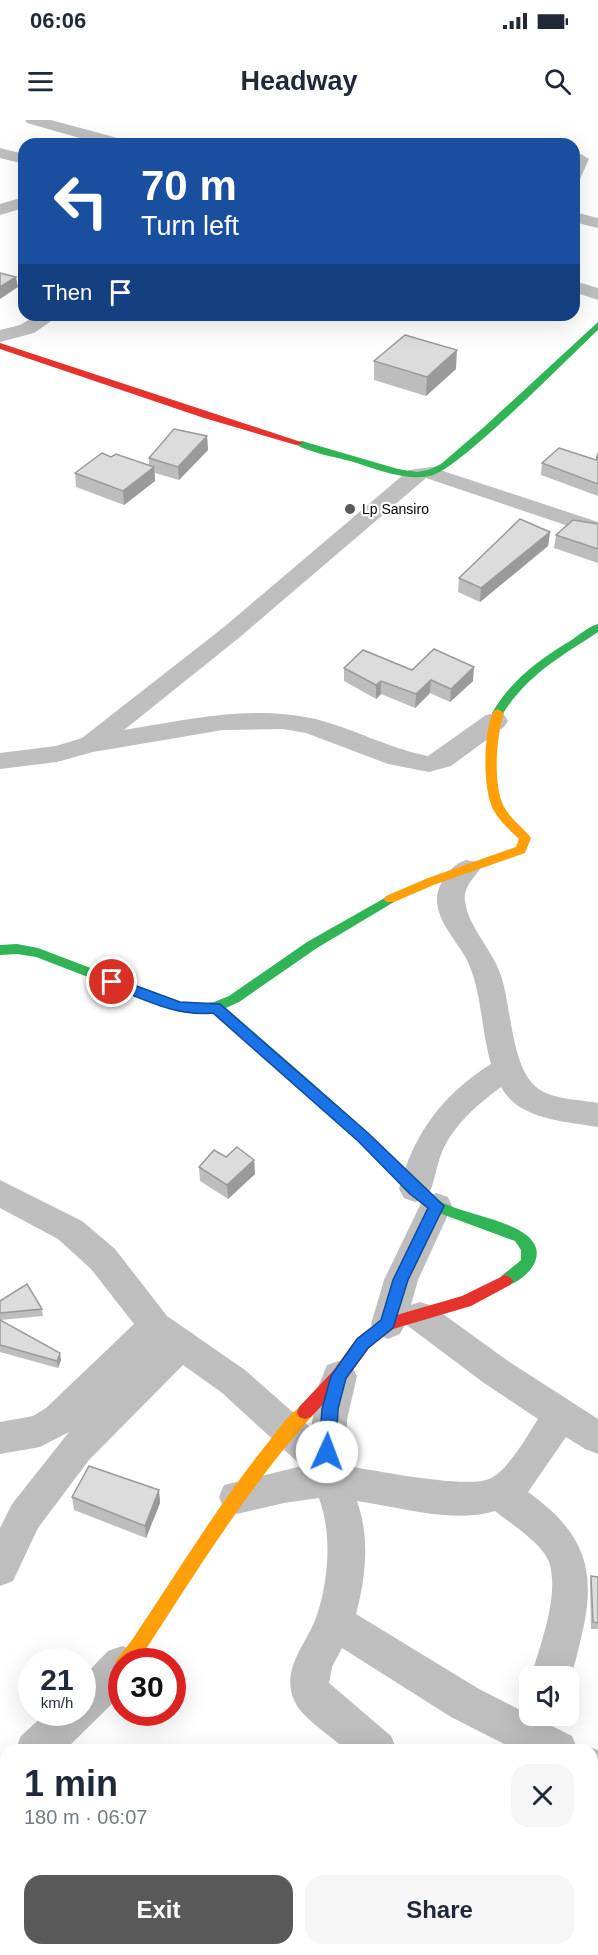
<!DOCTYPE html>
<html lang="en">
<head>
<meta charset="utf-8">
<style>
  :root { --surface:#fff; --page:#f6f6f7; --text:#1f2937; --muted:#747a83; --accent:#595959 }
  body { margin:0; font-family:Helvetica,sans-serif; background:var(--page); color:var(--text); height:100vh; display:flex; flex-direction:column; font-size:22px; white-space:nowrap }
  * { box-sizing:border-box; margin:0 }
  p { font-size:20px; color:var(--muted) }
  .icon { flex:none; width:33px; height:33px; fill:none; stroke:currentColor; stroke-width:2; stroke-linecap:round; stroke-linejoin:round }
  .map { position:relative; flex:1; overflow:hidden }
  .panel { position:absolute; left:0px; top:1624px; width:598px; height:212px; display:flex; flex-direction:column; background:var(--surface); border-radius:18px 18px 0 0; box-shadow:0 6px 24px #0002 }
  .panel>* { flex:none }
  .banner { position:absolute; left:18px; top:18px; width:562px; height:183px; border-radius:18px; box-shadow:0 6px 24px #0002; background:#1a4fa0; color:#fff; overflow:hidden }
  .tools { position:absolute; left:519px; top:1546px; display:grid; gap:12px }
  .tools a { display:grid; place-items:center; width:60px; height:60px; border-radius:12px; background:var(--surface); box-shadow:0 6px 24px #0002; font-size:30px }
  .speed { position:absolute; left:18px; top:1528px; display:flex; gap:12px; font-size:30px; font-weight:700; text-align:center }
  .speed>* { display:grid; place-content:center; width:78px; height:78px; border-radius:50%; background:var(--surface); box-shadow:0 6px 24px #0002; line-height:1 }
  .speed small { font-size:15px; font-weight:400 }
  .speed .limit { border:9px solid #d22; background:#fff; color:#111 }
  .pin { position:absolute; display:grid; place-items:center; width:51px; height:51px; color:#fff; margin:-26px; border:3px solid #fff; border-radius:50%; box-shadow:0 2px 6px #0007 }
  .me { position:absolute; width:66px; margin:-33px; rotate:2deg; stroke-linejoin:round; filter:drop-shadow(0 0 4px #0008) }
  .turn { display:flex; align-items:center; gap:21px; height:126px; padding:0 24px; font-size:27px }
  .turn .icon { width:78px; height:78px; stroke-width:2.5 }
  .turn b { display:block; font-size:42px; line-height:51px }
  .then { display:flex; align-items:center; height:57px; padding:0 24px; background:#0003; gap:12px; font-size:22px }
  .round { display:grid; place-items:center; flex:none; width:63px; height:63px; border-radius:18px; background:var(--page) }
  .overview { display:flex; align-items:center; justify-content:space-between; height:102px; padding:0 24px }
  h1 { font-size:36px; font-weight:700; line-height:45px }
  .button { display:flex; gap:12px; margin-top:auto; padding:12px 24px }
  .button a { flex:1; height:69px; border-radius:18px; background:var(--accent); color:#fff; font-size:24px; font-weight:700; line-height:69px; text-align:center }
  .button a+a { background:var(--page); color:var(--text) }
  .status { display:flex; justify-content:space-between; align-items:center; height:42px; padding:0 30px; background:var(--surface); direction:ltr }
  .status svg { height:16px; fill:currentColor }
  header { display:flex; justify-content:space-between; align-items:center; height:78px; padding:0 24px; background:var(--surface); font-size:27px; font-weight:700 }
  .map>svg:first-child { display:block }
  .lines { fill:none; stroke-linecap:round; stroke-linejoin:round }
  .street { fill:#bebebe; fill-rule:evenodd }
  .fast { fill:#30b455; fill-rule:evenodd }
  .slow { fill:#ff9f0a; fill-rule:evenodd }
  .jam { fill:#e5322d; fill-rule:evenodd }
  .wall { fill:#bdbdbd }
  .shaded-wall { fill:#9a9a9a }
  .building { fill:#dcdcdc; stroke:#9a9a9a; stroke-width:1.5 }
  .route { fill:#1a73e8; stroke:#114b97; stroke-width:1.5 }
  .poi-dot { fill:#595959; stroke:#fff; stroke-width:2 }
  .labels { text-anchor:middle; stroke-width:4.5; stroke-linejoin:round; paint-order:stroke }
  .far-poi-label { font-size:14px; fill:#000; stroke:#fff; text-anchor:start }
</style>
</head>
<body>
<div class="status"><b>06:06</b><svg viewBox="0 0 49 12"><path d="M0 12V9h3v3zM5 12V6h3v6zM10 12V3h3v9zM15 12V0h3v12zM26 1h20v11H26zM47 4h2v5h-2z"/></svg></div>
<header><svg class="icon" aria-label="menu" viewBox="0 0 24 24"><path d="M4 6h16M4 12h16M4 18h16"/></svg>Headway<svg class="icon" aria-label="search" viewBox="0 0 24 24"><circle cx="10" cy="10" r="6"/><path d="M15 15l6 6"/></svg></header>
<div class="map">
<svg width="598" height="1835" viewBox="0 0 598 1835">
  <rect width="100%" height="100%" fill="#fff"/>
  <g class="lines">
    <g class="street">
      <path d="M 25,0 L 51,0 L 125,20 L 127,24 L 101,24 L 27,3 Z"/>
      <path d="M 0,28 L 24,34 L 24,44 L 0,38 Z"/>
      <path d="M 581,34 L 589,39 L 580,59 L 574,60 L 574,36 Z"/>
      <path d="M 24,77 L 24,88 L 0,95 L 0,84 Z"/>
      <path d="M 574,92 L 598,98 L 598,108 L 574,102 Z"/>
      <path d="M 574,161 L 598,168 L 598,180 L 574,172 Z"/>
      <path d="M 37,195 L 60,195 L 34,213 L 0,222 L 0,210 L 20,205 Z"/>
      <path d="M 431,347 L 598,402 L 598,416 L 426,358 L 240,517 L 124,610 C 185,600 249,585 311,598 C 351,607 387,628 428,636 L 486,595 L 495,593 L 504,595 L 508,601 L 504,607 L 451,646 L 429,652 L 388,644 L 306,613 L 283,609 L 223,610 L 93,632 L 57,642 L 0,649 L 0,633 L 56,626 L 82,618 L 224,507 L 409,350 Z"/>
      <path d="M 466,740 L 476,742 L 480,749 C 473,759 463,768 465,781 C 468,808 495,832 502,859 C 511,889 512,942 533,964 C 547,980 578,979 598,983 L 598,1007 C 565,1001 519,1000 501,967 C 478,984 454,1004 442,1032 C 436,1046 435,1062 428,1076 L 436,1073 L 448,1077 L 452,1086 L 418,1160 L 411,1185 L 420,1182 L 432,1186 L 508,1241 L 598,1299 L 598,1334 L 585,1329 L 566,1317 L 528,1372 C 582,1411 598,1447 582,1514 C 578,1530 575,1547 568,1562 L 568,1557 L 531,1557 C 540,1525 560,1475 549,1442 C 542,1423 510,1403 495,1391 C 452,1404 400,1387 357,1381 C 370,1417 366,1457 356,1494 L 479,1569 L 572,1616 L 578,1630 L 516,1630 L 451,1597 L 342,1528 L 332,1547 L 329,1563 L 391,1616 L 397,1630 L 347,1630 C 335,1620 302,1597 296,1584 C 278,1550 307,1525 317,1495 C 329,1458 332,1414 319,1378 L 284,1383 L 237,1394 L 224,1389 L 219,1377 L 224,1365 L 302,1346 L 221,1272 L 183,1245 L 89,1340 L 38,1408 L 13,1461 L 0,1466 L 0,1408 L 12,1384 L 69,1312 L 40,1327 L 0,1334 L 0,1302 L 33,1296 L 46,1288 L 134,1204 L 91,1149 L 58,1119 L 0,1088 L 0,1060 L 82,1101 L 115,1129 L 167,1196 L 245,1250 L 311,1308 L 318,1267 L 327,1245 L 339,1241 L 351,1245 L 357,1256 L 347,1300 L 346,1346 C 375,1350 465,1369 489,1359 C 508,1351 527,1316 538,1299 L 484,1263 L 408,1206 L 406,1202 L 400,1214 L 388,1219 L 376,1214 L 371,1204 L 384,1160 L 423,1079 L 415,1082 L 404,1078 L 399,1069 C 413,1014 443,974 491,944 C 481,910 482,872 467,840 C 457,821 436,801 437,778 C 438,762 452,744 466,740 Z"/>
      <path d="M 122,1526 L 136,1531 L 140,1542 L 122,1542 L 122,1574 L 65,1630 L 15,1630 L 21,1616 L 46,1593 L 82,1593 L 82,1558 L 108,1531 Z"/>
      <path d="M 592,1628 L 598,1630 L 598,1670 L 592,1669 L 592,1630 L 585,1630 Z"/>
      <path d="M 6,1639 L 6,1684 L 0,1687 L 0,1642 Z"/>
      <path d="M 387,1830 L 431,1830 L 430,1835 L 386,1835 Z"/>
    </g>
    <g class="fast">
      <path d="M 598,202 L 598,210 C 570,236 458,351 430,356 C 403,361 376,349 350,341 C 335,337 306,332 294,323 L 302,321 L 398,349 L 417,352 L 428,350 L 441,344 L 484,307 Z"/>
      <path d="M 598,504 L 598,512 C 559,538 528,554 502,595 L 494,595 L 492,593 C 511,560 539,540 570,521 C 579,515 588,507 598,504 Z"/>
      <path d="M 390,775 L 394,776 L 396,779 L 394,782 L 317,828 L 239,882 L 226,888 C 273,929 321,970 367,1012 C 391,1034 412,1063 440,1081 C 462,1095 528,1101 536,1128 C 541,1146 520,1162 505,1167 L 500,1165 L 497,1161 C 501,1155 515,1146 521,1140 L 521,1130 L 515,1121 L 431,1090 L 410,1073 L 358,1021 L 213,892 L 200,894 L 179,892 L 36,837 L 17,834 L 0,835 L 0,825 L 17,824 L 38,828 L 180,882 L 200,884 L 214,882 L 229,876 L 307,822 Z"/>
    </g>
    <g class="slow">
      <path d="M 498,589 L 504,593 C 496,615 492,671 506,690 C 513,701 524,708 531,718 L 525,733 L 436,764 L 394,782 L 386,782 L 384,779 L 386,776 L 428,758 L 516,727 L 519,719 C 510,710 500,702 494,691 C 482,671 483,610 494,591 Z"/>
      <path d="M 305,1285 L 311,1287 L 313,1292 L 311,1297 C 247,1369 197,1451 144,1532 L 136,1542 L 122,1542 L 122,1550 L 118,1548 L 115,1542 L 132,1520 C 177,1453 219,1383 270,1320 C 279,1309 291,1290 305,1285 Z"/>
    </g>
    <g class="jam">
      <path d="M 0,223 L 304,323 L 296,325 L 204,298 L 0,229 Z"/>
      <path d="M 505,1155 L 510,1157 L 513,1161 L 510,1165 L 471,1186 L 393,1209 L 369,1228 L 345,1261 L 311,1297 L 305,1299 L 299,1297 L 297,1292 L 299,1287 L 333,1251 L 357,1218 L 383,1199 L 462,1176 Z"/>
    </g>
  </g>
  <g class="wall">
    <path d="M 374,241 L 456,249 L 426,276 L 374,260 Z"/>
    <path d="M 207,316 L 208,330 L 179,360 L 155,353 L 155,361 L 124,385 L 76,367 L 75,353 L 111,337 L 149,346 L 149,338 Z"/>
    <path d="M 598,333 L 598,376 L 541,355 L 542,343 L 596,340 Z"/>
    <path d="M 598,404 L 598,443 L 554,428 L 556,415 Z"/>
    <path d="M 550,412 L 548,426 L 480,482 L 458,472 L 459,458 Z"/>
    <path d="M 344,548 L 412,550 L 473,561 L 450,582 L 430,573 L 415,588 L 381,574 L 376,579 L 344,561 Z"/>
    <path d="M 254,1040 L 255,1054 L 228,1079 L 200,1061 L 199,1047 Z"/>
    <path d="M 0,1181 L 42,1189 L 43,1196 L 0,1200 Z"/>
    <path d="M 0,1200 L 61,1240 L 58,1248 L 0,1232 Z"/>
    <path d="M 159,1370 L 160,1383 L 146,1418 L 74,1390 L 72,1377 Z"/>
    <path d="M 591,1456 L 598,1457 L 598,1509 L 591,1509 L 590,1462 Z"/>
    <path d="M 598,1782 L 598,1808 L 592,1805 L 593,1794 Z"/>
  </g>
  <g class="shaded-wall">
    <path d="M 16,157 L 18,167 L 0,179 L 0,167 Z"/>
    <path d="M 457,230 L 456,249 L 426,276 L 427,257 Z"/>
    <path d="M 207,316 L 208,330 L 179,360 L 178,347 Z"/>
    <path d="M 154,347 L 155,361 L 124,385 L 123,371 Z"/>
    <path d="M 550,412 L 548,426 L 480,482 L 481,468 Z"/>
    <path d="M 474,547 L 473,561 L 450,582 L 451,569 Z"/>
    <path d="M 431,560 L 430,573 L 415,588 L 416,574 Z"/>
    <path d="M 381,561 L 381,574 L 376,579 L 376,565 Z"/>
    <path d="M 254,1040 L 255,1054 L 228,1079 L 227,1065 Z"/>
    <path d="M 60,1233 L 61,1240 L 58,1248 L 57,1241 Z"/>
    <path d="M 159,1370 L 160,1383 L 146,1418 L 145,1406 Z"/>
  </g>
  <g class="building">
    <path d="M 0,153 L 16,157 L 0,167 Z"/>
    <path d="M 405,215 L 457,230 L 427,257 L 374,241 Z"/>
    <path d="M 174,309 L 207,316 L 178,347 L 149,338 Z"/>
    <path d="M 559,328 L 596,340 L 598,333 L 598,364 L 542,343 Z"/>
    <path d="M 102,333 L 111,337 L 116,334 L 154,347 L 123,371 L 75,353 Z"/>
    <path d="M 520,399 L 550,412 L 481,468 L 459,458 Z"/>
    <path d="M 573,400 L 598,404 L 598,429 L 556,415 Z"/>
    <path d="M 434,529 L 474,547 L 451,569 L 431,560 L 416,574 L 381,561 L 376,565 L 344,548 L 363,530 L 412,550 Z"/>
    <path d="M 237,1027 L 254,1040 L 227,1065 L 199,1047 L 214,1030 L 226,1037 Z"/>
    <path d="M 27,1164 L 42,1189 L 0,1193 L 0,1181 Z"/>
    <path d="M 0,1200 L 60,1233 L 57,1241 L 0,1225 Z"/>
    <path d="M 89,1346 L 159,1370 L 145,1406 L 72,1377 Z"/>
    <path d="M 591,1456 L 598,1457 L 598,1503 L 593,1502 Z"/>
    <path d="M 598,1782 L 598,1797 L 593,1794 Z"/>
  </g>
  <path class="route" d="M 112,857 L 180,882 L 220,884 L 368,1013 L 444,1086 L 408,1160 L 393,1208 L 368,1228 L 346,1258 L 338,1289 L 336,1332 L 333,1337 L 327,1339 L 322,1337 L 319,1332 L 322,1289 L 331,1256 L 357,1219 L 381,1200 L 393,1160 L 428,1088 L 410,1074 L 358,1021 L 213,893 C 176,897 141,878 107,865 L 105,862 Z"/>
  <circle class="poi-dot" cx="350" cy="389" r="6"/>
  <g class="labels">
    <g class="far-poi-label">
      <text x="362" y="394">Lp Sansiro</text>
    </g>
  </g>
</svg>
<div class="tools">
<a><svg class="icon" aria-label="sound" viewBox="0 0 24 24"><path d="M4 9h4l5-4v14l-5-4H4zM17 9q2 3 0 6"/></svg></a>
</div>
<div class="speed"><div>21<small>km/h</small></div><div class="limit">30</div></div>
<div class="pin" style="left:112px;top:862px;background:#d93025"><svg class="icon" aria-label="arrive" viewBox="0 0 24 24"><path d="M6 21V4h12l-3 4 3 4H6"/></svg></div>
<svg class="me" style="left:327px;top:1332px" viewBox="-20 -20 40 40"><circle r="19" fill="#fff"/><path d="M0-13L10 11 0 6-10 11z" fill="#1a73e8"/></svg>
<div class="banner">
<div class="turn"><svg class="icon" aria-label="left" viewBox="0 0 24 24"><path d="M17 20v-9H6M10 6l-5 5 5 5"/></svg><div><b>70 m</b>Turn left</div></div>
<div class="then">Then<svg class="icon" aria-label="arrive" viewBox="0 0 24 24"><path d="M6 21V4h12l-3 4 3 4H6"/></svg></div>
</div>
<section class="panel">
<div class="overview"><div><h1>1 min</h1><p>180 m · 06:07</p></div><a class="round"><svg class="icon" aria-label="close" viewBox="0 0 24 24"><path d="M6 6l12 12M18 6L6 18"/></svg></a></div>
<div class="button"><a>Exit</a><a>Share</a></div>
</section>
</div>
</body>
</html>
